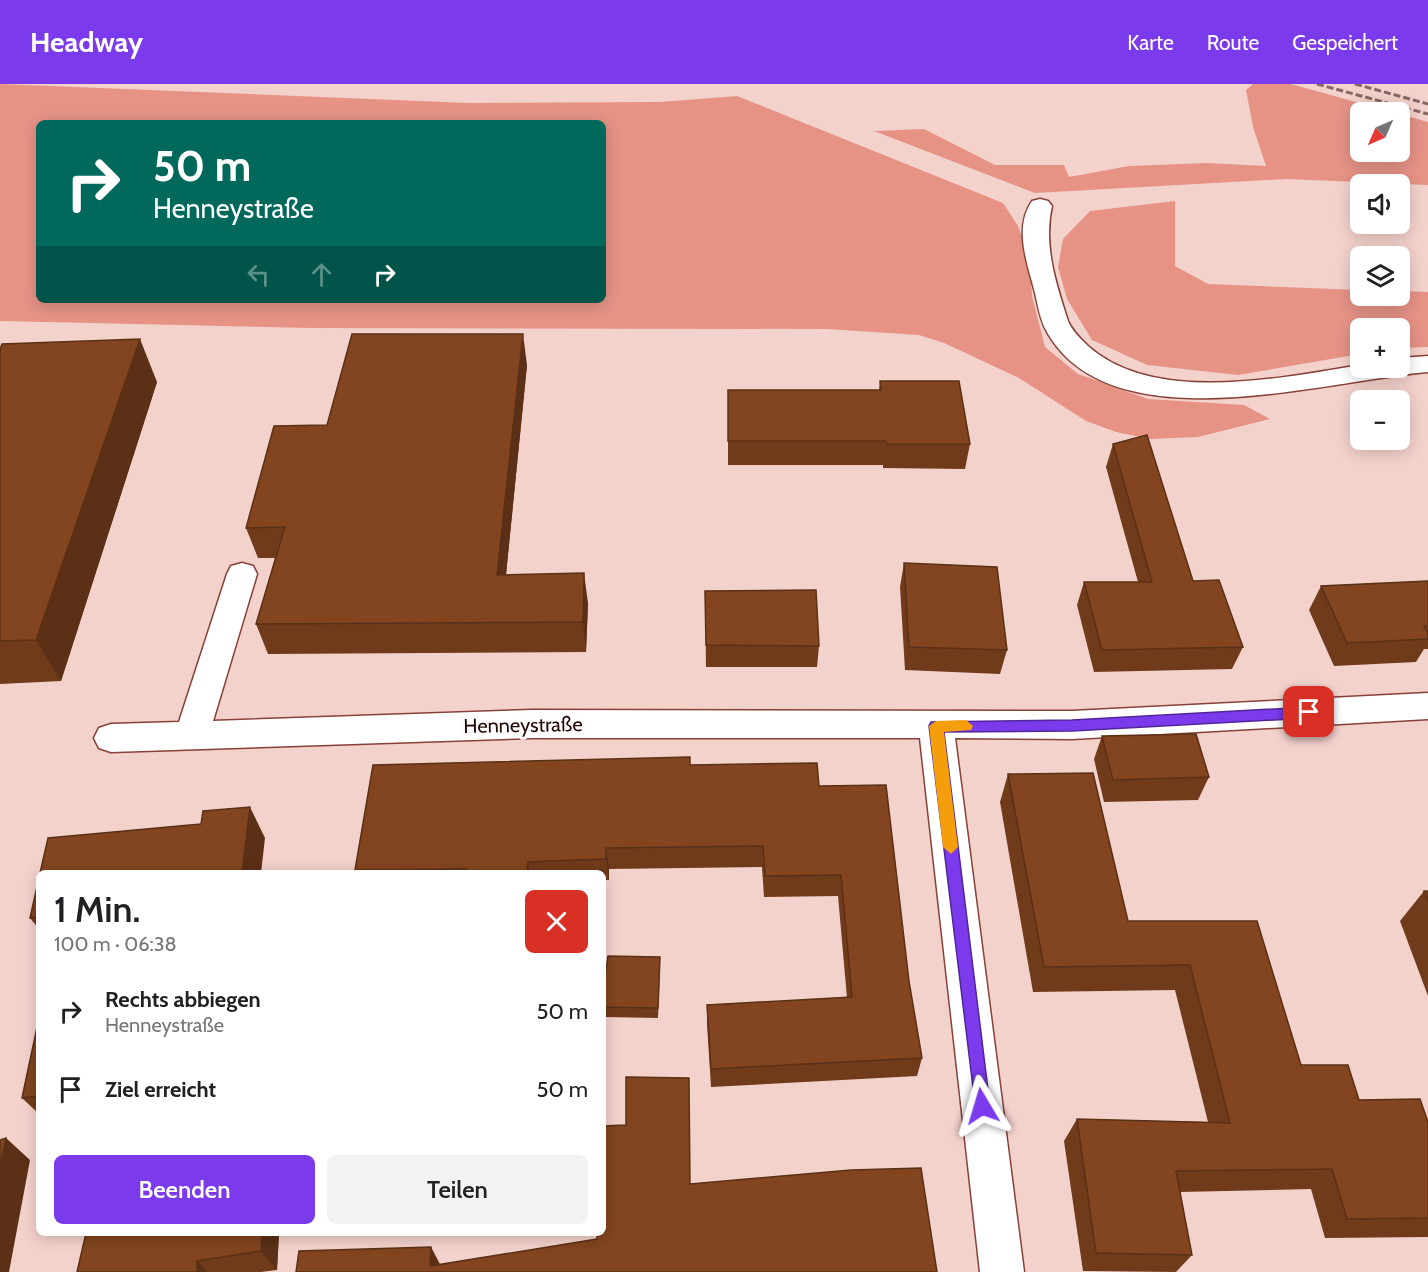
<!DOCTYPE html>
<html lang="de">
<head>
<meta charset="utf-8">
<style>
  :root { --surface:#fff; --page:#f2f2f2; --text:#202124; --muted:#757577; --accent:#7c3aed }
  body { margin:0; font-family:Cabin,sans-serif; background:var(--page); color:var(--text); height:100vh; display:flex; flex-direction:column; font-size:22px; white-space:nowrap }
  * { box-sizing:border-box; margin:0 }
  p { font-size:20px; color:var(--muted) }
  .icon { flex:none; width:33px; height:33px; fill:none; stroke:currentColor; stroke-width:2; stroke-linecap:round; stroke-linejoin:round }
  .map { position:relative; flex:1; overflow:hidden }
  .sheet { position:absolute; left:36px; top:786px; width:570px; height:366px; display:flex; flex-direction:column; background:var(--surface); border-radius:9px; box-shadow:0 3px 15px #0003 }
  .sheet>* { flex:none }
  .hud { position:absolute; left:36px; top:36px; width:570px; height:183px; border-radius:9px; box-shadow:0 3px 15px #0003; background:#00695c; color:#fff; overflow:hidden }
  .needle { width:39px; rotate:225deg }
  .controls { position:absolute; left:1350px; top:18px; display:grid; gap:12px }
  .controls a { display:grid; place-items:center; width:60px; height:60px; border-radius:9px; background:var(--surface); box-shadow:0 3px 15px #0003; font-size:30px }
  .pin { position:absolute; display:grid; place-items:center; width:51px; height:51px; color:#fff; margin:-26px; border-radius:12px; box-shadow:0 3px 9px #0006 }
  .me { position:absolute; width:66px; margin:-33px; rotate:353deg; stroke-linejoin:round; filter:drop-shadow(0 0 4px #0008) }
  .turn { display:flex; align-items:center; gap:21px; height:126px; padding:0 18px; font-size:27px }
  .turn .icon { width:78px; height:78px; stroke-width:2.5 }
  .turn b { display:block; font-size:42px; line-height:51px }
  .lanes { display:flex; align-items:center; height:57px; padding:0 18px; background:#0003; justify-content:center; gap:30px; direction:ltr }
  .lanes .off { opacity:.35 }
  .round { display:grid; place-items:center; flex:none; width:63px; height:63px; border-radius:9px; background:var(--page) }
  .head { display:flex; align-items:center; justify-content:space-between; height:102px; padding:0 18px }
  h1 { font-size:36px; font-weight:600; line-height:45px }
  .button { display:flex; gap:12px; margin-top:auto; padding:12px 18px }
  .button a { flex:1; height:69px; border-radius:9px; background:var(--accent); color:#fff; font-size:24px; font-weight:600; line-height:69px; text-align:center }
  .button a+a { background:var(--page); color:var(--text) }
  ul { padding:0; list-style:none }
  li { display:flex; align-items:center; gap:18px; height:78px; padding:0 18px }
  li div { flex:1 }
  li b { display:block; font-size:22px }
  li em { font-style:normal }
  header { display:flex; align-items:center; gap:36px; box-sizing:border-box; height:84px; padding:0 30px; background:var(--accent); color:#fff }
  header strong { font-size:28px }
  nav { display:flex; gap:33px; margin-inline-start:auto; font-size:21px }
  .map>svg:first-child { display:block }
  .green { fill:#e69386; fill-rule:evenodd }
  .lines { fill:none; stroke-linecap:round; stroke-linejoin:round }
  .minor-casing { stroke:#874137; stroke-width:3 }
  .minor { fill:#fff; fill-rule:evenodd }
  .rail { stroke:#866763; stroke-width:3; stroke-dasharray:7 3; stroke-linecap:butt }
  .wall { fill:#703b1b }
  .shaded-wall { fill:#5b3016 }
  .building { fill:#82451f; stroke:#5b3016; stroke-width:1.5 }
  .route { fill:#7c3aed; stroke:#51269a; stroke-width:1.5 }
  .slow { fill:#f59e0b }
  .labels { text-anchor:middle; stroke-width:6; stroke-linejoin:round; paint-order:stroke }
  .street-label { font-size:20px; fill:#220704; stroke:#fcfcfc }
</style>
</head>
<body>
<header>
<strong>Headway</strong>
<nav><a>Karte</a><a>Route</a><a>Gespeichert</a></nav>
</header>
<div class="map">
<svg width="1428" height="1188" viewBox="0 0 1428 1188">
  <rect width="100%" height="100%" fill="#f4d2cc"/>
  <g class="green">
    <path d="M 0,0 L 469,19 L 660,18 L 737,12 L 1003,119 L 1018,142 L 1030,177 L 1032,212 L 1045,263 L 1078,290 L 1148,315 L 1244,321 L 1270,335 L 1198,353 L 1150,355 L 1116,348 L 1086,337 L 1019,294 L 944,259 L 919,251 L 827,245 L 312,244 L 0,237 ZM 39,39 L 603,39 L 603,216 L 39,216 Z"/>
    <path d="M 1253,0 L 1291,0 L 1392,28 L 1360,28 L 1360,68 L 1400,68 L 1400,30 L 1428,38 L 1428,101 L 1287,95 L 1035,109 L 874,47 L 924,45 L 995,81 L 1064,81 L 1069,93 L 1129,82 L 1206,79 L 1266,82 L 1253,43 L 1246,6 Z"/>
    <path d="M 1175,117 L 1175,182 L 1208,200 L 1360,206 L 1360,212 L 1400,212 L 1400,207 L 1428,208 L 1428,263 L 1400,264 L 1400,244 L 1360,244 L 1360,270 L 1238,291 L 1147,281 L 1092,256 L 1067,215 L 1058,183 L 1063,155 L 1090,127 Z"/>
  </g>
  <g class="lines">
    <defs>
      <g id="minor">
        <path d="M 1040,115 L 1048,117 L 1052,122 C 1043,161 1056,200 1068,237 C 1073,248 1080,254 1088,262 C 1154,321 1281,294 1360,281 L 1360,284 L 1400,284 L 1400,274 L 1428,272 L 1428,288 C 1327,296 1111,362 1047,248 C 1040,236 1038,222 1035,209 C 1028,181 1013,144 1032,117 Z"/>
        <path d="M 242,479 L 253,482 L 257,490 L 213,637 L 532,626 L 1072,627 L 1428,609 L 1428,635 L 1072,655 L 955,654 L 1024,1188 L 980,1188 L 920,654 L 532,654 L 111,668 L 99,664 L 94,654 L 99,644 L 111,640 L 179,638 L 227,490 L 231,482 Z"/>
      </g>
    </defs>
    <use href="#minor" class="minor-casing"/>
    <use href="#minor" class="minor"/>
    <g class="rail">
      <path d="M 1317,0 L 1428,30"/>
      <path d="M 1355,0 L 1428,20"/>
    </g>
  </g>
  <g class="wall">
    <path d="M 0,265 L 157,298 L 61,597 L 0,600 Z"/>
    <path d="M 527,281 L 506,490 L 588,519 L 586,568 L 268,570 L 256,540 L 275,474 L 258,474 L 246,444 L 327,341 Z"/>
    <path d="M 880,297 L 970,360 L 965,385 L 883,384 L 883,381 L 728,381 L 728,306 L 879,306 Z"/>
    <path d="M 1113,360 L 1193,497 L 1243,563 L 1232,585 L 1094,588 L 1077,521 L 1084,498 L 1138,498 L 1106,383 Z"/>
    <path d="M 904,479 L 1007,566 L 1000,590 L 905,586 L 900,503 Z"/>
    <path d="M 1428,497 L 1428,565 L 1424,565 L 1416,578 L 1334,582 L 1309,526 L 1321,502 Z"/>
    <path d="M 705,507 L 819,562 L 817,583 L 706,583 Z"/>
    <path d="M 1102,652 L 1209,693 L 1198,716 L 1104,718 L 1094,675 Z"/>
    <path d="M 690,681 L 819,702 L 909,897 L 922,974 L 917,992 L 711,1003 L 707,940 L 707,921 L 847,914 L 838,812 L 764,813 L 762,783 L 609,785 L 609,796 L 603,796 L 603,789 L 356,789 L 355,786 Z"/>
    <path d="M 1008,690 L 1128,837 L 1257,837 L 1301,981 L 1359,1016 L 1428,1038 L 1428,1153 L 1325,1154 L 1311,1105 L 1180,1108 L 1192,1171 L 1176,1188 L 1083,1187 L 1064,1057 L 1077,1035 L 1208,1038 L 1175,906 L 1033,908 L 1000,718 Z"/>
    <path d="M 39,794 L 39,845 L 30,834 Z"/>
    <path d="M 1424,807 L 1428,807 L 1428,912 L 1400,837 Z"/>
    <path d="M 660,873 L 660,883 L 658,934 L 603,933 L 603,906 Z"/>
    <path d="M 39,934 L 39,1030 L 22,1014 Z"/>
    <path d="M 86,1149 L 279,1149 L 277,1186 L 261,1188 L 77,1188 Z"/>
  </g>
  <g class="shaded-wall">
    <path d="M 523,250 L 527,281 L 503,521 L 497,491 Z"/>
    <path d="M 140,255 L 157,298 L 61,597 L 36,556 Z"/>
    <path d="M 584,489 L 588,519 L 586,568 L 583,538 Z"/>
    <path d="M 250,723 L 265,754 L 261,789 L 242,789 Z"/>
    <path d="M 606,764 L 609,785 L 609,796 L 606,775 Z"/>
    <path d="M 528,778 L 530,789 L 527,789 Z"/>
    <path d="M 6,1054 L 30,1076 L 9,1188 L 0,1188 L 0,1084 Z"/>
    <path d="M 262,1149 L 279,1149 L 277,1186 L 261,1167 Z"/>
    <path d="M 431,1163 L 441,1182 L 430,1182 Z"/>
    <path d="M 197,1177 L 208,1188 L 197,1188 Z"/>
  </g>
  <g class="building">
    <path d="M 352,250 L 523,250 L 497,491 L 584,489 L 583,538 L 256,540 L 285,443 L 246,444 L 274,342 L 327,341 Z"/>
    <path d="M 140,255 L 36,556 L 0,557 L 0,265 L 2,260 Z"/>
    <path d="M 880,297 L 959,297 L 970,360 L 887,360 L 886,357 L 728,357 L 728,306 L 881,306 Z"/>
    <path d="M 1147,351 L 1193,497 L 1219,496 L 1243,563 L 1102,566 L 1084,498 L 1152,498 L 1113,360 Z"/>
    <path d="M 904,479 L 997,483 L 1007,566 L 909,563 Z"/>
    <path d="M 1428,497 L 1428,542 L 1424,542 L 1428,549 L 1428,555 L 1347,559 L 1321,502 Z"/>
    <path d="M 816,506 L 819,562 L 706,561 L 705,507 Z"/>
    <path d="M 1196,650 L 1209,693 L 1113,696 L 1102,652 Z"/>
    <path d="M 690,673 L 690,681 L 817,679 L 819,702 L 886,701 L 909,897 L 922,974 L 711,985 L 707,921 L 852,913 L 841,791 L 765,792 L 763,762 L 606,764 L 606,775 L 528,778 L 527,789 L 467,789 L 467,785 L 355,786 L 373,681 Z"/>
    <path d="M 1093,689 L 1128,837 L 1257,837 L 1301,981 L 1348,981 L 1359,1016 L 1420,1015 L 1428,1038 L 1428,1134 L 1347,1135 L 1332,1085 L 1176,1087 L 1192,1171 L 1096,1169 L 1077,1035 L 1230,1039 L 1190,881 L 1044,883 L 1008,690 Z"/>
    <path d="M 250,723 L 242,789 L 40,789 L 48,754 L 201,740 L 203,727 Z"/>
    <path d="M 39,794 L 39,833 L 30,834 Z"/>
    <path d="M 1424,807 L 1428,807 L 1428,818 Z"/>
    <path d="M 608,872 L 660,873 L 658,924 L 603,923 L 603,906 Z"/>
    <path d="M 39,934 L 39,1012 L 22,1014 Z"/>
    <path d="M 626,993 L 689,994 L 690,1100 L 851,1086 L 921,1084 L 937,1188 L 296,1188 L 299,1167 L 431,1163 L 430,1182 L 597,1155 L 597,1149 L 603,1149 L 603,1042 L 626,1041 Z"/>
    <path d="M 6,1054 L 0,1084 L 0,1056 Z"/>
    <path d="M 86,1149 L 262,1149 L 261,1167 L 197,1177 L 197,1188 L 77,1188 Z"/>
  </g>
  <path class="route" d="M 1309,623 L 1316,628 L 1309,634 L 1072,647 L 944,648 L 990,1022 L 988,1028 L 982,1030 L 976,1028 L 929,642 L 931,638 L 1072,636 Z"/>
  <path class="slow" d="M 966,636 L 973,642 L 971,646 L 944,648 L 958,763 L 951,770 L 943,763 L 929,642 L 936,637 Z"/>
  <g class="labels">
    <g class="street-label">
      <text transform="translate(523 641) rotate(-1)" y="7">Henneystraße</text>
    </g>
  </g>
</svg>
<div class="controls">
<a><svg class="needle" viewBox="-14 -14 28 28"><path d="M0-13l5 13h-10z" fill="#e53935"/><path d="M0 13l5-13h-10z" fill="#757577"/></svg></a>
<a><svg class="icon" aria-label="sound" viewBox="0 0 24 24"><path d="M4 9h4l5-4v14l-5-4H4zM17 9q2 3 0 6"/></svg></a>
<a><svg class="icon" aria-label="layers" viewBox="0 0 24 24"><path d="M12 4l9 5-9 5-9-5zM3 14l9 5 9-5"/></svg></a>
<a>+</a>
<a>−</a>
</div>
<div class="pin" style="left:1309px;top:628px;background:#d93025"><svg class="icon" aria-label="arrive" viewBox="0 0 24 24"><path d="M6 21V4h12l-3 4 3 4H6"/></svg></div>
<svg class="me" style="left:982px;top:1022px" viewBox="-20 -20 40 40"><path d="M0-17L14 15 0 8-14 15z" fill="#7c3aed" stroke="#fff" stroke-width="4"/></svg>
<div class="hud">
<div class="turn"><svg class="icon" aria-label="right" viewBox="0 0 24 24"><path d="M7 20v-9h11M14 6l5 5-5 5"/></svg><div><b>50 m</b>Henneystraße</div></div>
<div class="lanes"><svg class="icon off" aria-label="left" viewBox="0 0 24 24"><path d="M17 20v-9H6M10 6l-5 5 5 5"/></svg><svg class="icon off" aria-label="ahead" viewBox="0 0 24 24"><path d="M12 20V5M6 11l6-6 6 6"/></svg><svg class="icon" aria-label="right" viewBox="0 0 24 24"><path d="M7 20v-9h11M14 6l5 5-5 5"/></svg></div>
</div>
<section class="sheet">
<div class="head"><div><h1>1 Min.</h1><p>100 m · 06:38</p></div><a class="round" style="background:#d93025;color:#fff"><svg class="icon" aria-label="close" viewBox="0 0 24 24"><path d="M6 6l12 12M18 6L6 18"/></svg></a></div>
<ul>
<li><svg class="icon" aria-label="right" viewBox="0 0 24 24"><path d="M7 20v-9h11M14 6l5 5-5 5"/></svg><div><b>Rechts abbiegen</b><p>Henneystraße</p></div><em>50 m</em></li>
<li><svg class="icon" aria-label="arrive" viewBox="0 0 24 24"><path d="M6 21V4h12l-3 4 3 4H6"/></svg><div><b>Ziel erreicht</b></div><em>50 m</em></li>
</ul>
<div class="button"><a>Beenden</a><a>Teilen</a></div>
</section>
</div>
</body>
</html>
